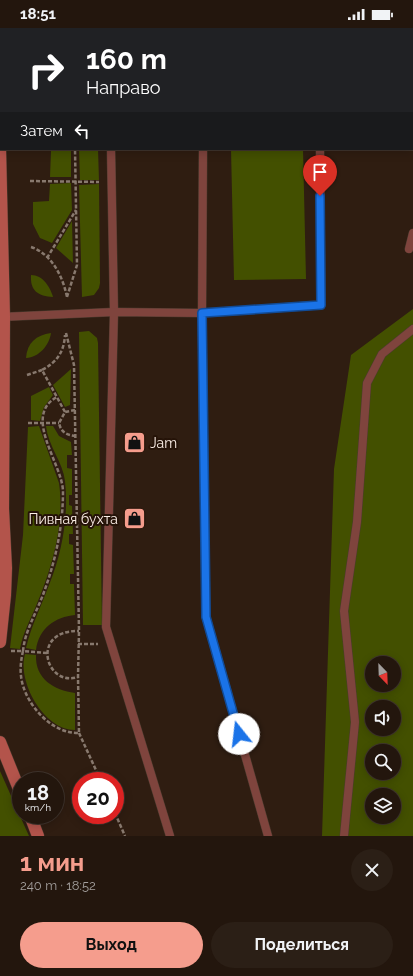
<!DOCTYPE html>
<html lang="ru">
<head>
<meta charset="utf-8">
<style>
  :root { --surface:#23160d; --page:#2b1f16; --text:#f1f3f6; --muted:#a39f9d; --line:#40352e; --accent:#f59d8d }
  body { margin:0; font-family:Raleway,sans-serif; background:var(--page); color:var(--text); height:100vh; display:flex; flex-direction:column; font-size:15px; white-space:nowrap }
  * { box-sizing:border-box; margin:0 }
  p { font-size:13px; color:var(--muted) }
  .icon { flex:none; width:22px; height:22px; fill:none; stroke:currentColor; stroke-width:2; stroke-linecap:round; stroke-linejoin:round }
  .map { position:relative; height:808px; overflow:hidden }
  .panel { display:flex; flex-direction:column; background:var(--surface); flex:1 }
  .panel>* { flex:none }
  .guide { position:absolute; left:0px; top:0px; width:413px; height:122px; box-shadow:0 2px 10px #0003,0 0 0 1px var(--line); background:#202124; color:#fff; overflow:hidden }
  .needle { width:26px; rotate:157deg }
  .buttons { position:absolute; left:365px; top:628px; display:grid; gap:8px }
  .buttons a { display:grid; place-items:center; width:36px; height:36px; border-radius:50%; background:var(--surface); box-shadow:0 2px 10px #0003,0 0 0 1px var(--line); font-size:20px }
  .speed { position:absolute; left:12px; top:744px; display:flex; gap:8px; font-size:20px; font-weight:700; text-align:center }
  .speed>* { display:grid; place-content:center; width:52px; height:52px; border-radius:50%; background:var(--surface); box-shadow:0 2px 10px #0003,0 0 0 1px var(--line); line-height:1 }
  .speed small { font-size:10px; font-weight:400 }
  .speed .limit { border:6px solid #d22; background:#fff; color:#111 }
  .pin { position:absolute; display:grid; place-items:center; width:34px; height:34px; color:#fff; margin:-41px -17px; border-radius:50% 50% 50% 0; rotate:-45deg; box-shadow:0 0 4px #0007 }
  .pin .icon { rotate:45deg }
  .me { position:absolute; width:44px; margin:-22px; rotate:344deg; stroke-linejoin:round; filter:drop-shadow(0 0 3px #0008) }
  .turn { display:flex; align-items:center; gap:14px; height:84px; padding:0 20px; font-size:18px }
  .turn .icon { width:52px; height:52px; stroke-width:2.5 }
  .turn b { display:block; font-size:28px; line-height:34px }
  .then { display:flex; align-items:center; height:38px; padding:0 20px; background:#0003; gap:8px; font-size:15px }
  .round { display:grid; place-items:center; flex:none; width:42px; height:42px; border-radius:21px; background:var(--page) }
  .headline { display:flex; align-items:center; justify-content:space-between; height:68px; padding:0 20px }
  h1 { font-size:24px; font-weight:700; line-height:30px; color:var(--accent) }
  .cta { display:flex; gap:8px; margin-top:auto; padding:8px 20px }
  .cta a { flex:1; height:46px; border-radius:24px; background:var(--accent); color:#111; font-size:16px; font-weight:700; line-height:46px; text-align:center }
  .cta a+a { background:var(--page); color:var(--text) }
  .status { display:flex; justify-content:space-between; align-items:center; height:28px; padding:0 20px; background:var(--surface); direction:ltr }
  .status svg { height:11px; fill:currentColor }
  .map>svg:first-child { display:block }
  .green { fill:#435000; fill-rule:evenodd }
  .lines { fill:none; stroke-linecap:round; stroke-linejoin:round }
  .lane-casing { stroke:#4c3b2f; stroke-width:9 }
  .secondary-casing { stroke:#4c3b2f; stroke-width:13 }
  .path { stroke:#88796e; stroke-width:2.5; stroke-dasharray:4 2; stroke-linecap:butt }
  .lane { stroke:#7f443d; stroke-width:8 }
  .secondary { stroke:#b3544b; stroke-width:12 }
  .route-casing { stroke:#114b97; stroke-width:10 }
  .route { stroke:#1a73e8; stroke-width:7 }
  .labels { text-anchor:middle; stroke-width:4; stroke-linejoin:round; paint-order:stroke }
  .poi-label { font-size:14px; fill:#fdf0e8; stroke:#251308; text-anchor:start }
</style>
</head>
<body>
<div class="status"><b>18:51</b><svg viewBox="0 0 49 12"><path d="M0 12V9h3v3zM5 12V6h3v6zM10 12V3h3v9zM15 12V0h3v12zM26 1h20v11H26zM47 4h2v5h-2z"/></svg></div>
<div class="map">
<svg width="413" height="808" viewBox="0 0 413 808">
  <rect width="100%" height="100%" fill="#2f1d11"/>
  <g class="green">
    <path d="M 30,121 L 71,121 L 71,149 L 50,149 L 51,123 L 29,123 Z"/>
    <path d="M 79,121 L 98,121 L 99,152 L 80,152 Z"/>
    <path d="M 231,121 L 303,121 L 306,251 L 234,252 Z"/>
    <path d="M 71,155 L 72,182 L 52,215 L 40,210 L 33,196 L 33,174 L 49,173 L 50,156 Z"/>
    <path d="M 99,156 L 100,255 L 99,260 L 94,267 L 82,269 L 79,157 Z"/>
    <path d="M 72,193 L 73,235 L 56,220 Z"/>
    <path d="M 31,247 C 43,247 50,259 53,269 C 38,268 30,263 31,247 Z"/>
    <path d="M 413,281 L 413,808 L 322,808 L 334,441 L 351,327 ZM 372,635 L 394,635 L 394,657 L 372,657 ZM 372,679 L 394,679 L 394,701 L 372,701 ZM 372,723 L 394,723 L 394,745 L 372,745 ZM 372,767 L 394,767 L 394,789 L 372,789 Z"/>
    <path d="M 89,303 L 97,310 L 98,315 L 102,597 L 83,597 L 79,304 Z"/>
    <path d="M 51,305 C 49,318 39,329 26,330 C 27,315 36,307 51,305 Z"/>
    <path d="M 71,341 L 70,377 L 65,379 L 53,357 Z"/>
    <path d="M 49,359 L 53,367 L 44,379 L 40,393 L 31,392 L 31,368 Z"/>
    <path d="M 39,398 L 59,455 C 65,496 52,540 36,578 C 30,593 23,604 20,621 L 10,620 L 23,507 L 28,399 Z"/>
    <path d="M 46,398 L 53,398 L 59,408 L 71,414 L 72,427 L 67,427 L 67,440 L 72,441 L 72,467 L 69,467 L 69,477 L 72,478 L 73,506 L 69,506 L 69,516 L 73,517 L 74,546 L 70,546 L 70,556 L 74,556 L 75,587 C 55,589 39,600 36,622 L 26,620 C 31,598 41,579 49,557 C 62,525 69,487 65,453 C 63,434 48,418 46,398 Z"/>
    <path d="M 25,626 L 36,627 C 35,651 54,662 75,665 L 75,702 C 44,702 17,654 25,626 Z"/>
    <path d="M 0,743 L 29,808 L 0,808 Z"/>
  </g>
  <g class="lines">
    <defs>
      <g id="lane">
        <path d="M 109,0 L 109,1"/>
        <path d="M 319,0 L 319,1"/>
        <path d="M 203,1 L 203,0"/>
        <path d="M 111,121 L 114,284 L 106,599 L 170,808"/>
        <path d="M 203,121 L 202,285 L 321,277 L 320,121"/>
        <path d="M 409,221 L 413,205"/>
        <path d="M 0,289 L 114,284 L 202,285 L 206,589 L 268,808"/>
        <path d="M 344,808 L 355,694 L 344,583 L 357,494 L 367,355 L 382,326 L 413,301"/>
      </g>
      <g id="secondary">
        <path d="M 0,120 L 4,289 L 3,481 L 6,540 L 5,567 L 0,614"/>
        <path d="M 0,714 L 21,766"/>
        <path d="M 30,787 L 38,808"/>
      </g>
    </defs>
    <use href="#lane" class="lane-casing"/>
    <use href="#secondary" class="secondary-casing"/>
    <g class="path">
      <path d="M 73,0 L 73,1"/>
      <path d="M 68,1 L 69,0"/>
      <path d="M 30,153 L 99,154"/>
      <path d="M 31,219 C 52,226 63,249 67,269"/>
      <path d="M 47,230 L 76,182"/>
      <path d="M 67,269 L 77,237 L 75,121"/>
      <path d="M 66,305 L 74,337 L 79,603 L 78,649 C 46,660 29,602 79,603"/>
      <path d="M 27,347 L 42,342"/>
      <path d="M 75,382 L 65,384 L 59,395 C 61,404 66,407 76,408"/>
      <path d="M 65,384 L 42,342 C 57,334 64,324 65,307"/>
      <path d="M 28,395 L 59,395"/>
      <path d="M 78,616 L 98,616"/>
      <path d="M 11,623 L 23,623 C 21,632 20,640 21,648 C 24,675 51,706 79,705 L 78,649"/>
      <path d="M 47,625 L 23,623 C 25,602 37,584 44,564 C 56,531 63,498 63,463 C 62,435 22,388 57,369"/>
      <path d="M 79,705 L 101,753"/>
      <path d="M 115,785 L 125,808"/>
    </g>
    <use href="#lane" class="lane"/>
    <use href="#secondary" class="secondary"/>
  </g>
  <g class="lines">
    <defs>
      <path id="route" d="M 239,706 L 206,589 L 202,285 L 321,277 L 320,168"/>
    </defs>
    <use href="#route" class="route-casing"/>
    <use href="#route" class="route"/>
  </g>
  <defs>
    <symbol id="shop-square" viewBox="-11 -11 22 22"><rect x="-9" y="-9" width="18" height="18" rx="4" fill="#f59d8d" stroke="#251308"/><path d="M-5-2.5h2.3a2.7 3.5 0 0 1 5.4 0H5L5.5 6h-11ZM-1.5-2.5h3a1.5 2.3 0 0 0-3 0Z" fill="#111"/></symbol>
  </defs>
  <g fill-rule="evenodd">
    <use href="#shop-square" x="122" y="402" width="25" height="25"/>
    <use href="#shop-square" x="122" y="478" width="25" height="25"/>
  </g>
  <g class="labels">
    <g class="poi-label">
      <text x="150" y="420">Jam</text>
      <text x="118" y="496" text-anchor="end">Пивная бухта</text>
    </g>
  </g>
</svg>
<div class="buttons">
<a><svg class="needle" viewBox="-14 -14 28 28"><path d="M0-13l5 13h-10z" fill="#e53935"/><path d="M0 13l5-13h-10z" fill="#a39f9d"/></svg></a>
<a><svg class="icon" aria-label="sound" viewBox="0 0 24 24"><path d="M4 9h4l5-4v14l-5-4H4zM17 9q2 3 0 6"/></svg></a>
<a><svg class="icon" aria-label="search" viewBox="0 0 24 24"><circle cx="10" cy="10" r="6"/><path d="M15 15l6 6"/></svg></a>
<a><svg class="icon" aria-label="layers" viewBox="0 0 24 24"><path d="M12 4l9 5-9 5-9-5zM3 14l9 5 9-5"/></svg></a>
</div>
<div class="speed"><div>18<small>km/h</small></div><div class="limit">20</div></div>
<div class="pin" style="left:320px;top:168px;background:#d93025"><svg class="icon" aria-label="arrive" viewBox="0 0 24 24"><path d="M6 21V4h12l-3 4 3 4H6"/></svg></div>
<svg class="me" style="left:239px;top:706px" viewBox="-20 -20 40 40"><circle r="19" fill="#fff"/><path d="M0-13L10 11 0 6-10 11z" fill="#1a73e8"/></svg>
<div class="guide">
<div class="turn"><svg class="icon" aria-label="right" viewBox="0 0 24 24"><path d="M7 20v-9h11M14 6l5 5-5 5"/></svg><div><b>160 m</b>Направо</div></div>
<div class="then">Затем<svg class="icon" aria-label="left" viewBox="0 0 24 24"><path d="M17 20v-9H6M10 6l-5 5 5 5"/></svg></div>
</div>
</div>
<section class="panel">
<div class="headline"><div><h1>1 мин</h1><p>240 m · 18:52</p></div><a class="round"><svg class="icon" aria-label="close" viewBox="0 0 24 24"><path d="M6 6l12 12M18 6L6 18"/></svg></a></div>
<div class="cta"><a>Выход</a><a>Поделиться</a></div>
</section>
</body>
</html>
